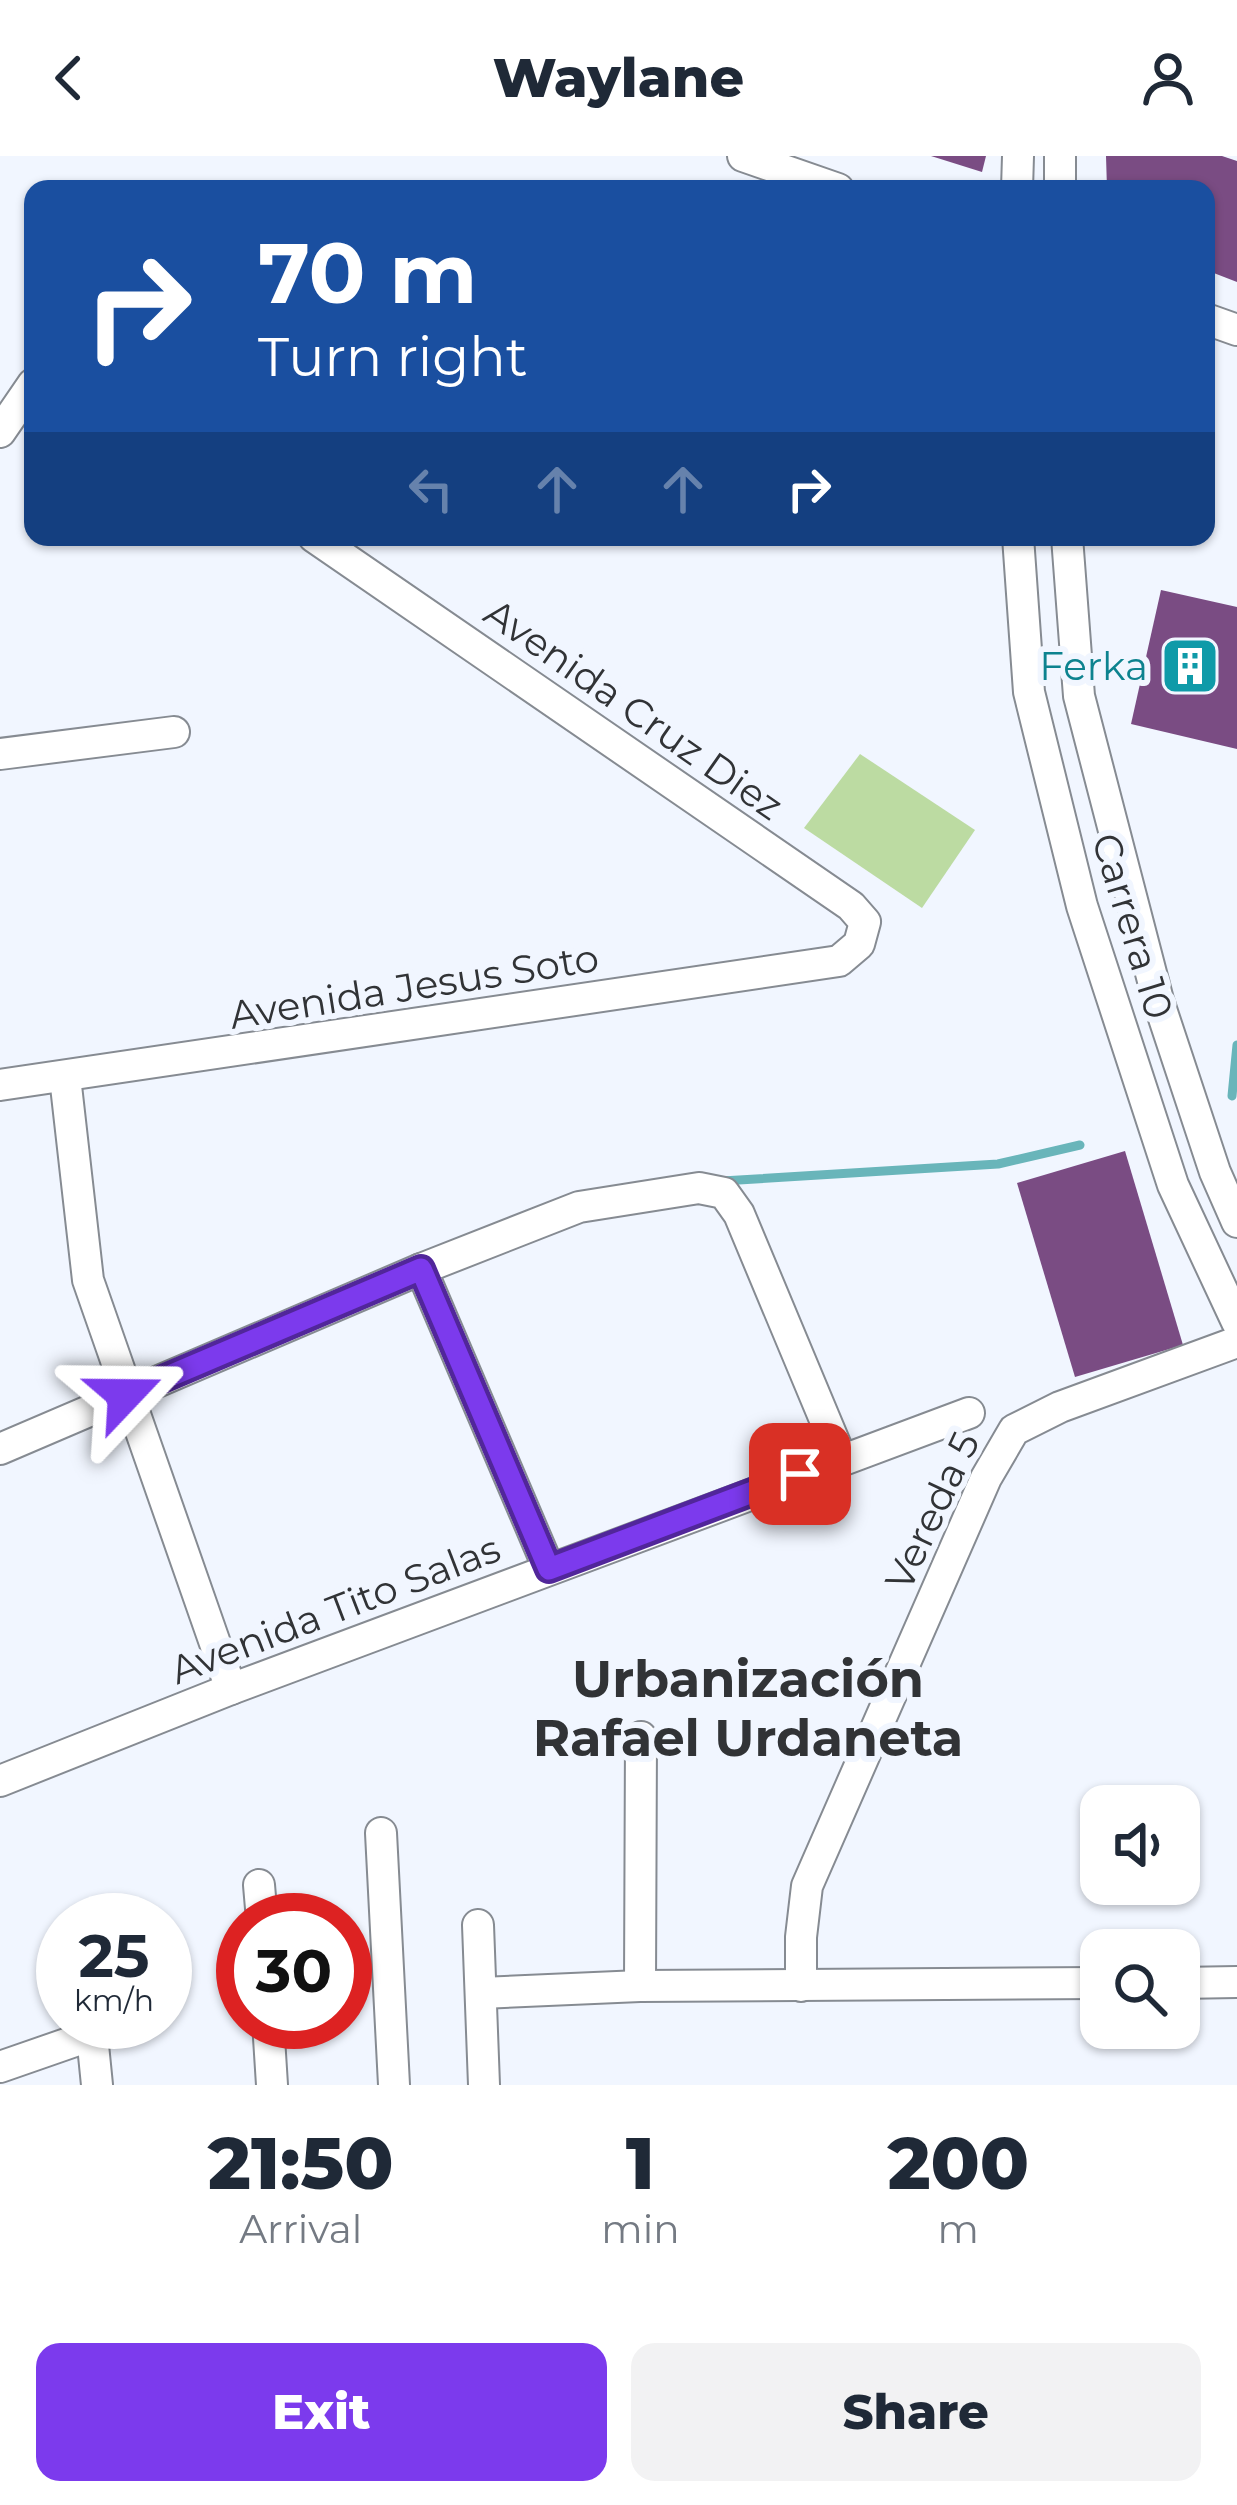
<!DOCTYPE html>
<html lang="en">
<head>
<meta charset="utf-8">
<style>
  :root { --surface:#fff; --page:#f2f2f3; --text:#1f2937; --muted:#747a83; --accent:#7c3aed }
  body { margin:0; font-family:Montserrat,sans-serif; background:var(--page); color:var(--text); height:100vh; display:flex; flex-direction:column; font-size:45px; white-space:nowrap }
  * { box-sizing:border-box; margin:0 }
  p { font-size:39px; color:var(--muted) }
  .icon { flex:none; width:66px; height:66px; fill:none; stroke:currentColor; stroke-width:2; stroke-linecap:round; stroke-linejoin:round }
  .map { position:relative; height:1929px; overflow:hidden }
  .details { display:flex; flex-direction:column; background:var(--surface); flex:1 }
  .details>* { flex:none }
  .guide { position:absolute; left:24px; top:24px; width:1191px; height:366px; border-radius:24px; box-shadow:0 3px 9px #0004; background:#1a4fa0; color:#fff; overflow:hidden }
  .buttons { position:absolute; left:1080px; top:1629px; display:grid; gap:24px }
  .buttons a { display:grid; place-items:center; width:120px; height:120px; border-radius:24px; background:var(--surface); box-shadow:0 3px 9px #0004; font-size:60px }
  .speed { position:absolute; left:36px; top:1737px; display:flex; gap:24px; font-size:60px; font-weight:700; text-align:center }
  .speed>* { display:grid; place-content:center; width:156px; height:156px; border-radius:50%; background:var(--surface); box-shadow:0 3px 9px #0004; line-height:1 }
  .speed small { font-size:30px; font-weight:400 }
  .speed .limit { border:18px solid #d22; background:#fff; color:#111 }
  .pin { position:absolute; display:grid; place-items:center; width:102px; height:102px; color:#fff; margin:-51px; border-radius:24px; box-shadow:0 6px 18px #0006 }
  .me { position:absolute; width:132px; margin:-66px; rotate:67deg; stroke-linejoin:round; filter:drop-shadow(0 0 9px #0008) }
  .turn { display:flex; align-items:center; gap:42px; height:252px; padding:0 36px; font-size:54px }
  .turn .icon { width:156px; height:156px; stroke-width:2.5 }
  .turn b { display:block; font-size:84px; line-height:102px }
  .lanes { display:flex; align-items:center; height:114px; padding:0 36px; background:#0003; justify-content:center; gap:60px; direction:ltr }
  .lanes .off { opacity:.35 }
  .eta { display:flex; justify-content:space-evenly; align-items:center; height:204px; text-align:center }
  .eta b { font-size:72px; font-weight:800; line-height:84px }
  .action { display:flex; gap:24px; margin-top:auto; padding:24px 36px }
  .action a { flex:1; height:138px; border-radius:24px; background:var(--accent); color:#fff; font-size:48px; font-weight:800; line-height:138px; text-align:center }
  .action a+a { background:var(--page); color:var(--text) }
  header { display:flex; justify-content:space-between; align-items:center; height:156px; padding:0 36px; background:var(--surface); font-size:54px; font-weight:800 }
  .map>svg:first-child { display:block }
  .green { fill:#bcdba2 }
  .lines { fill:none; stroke-linecap:round; stroke-linejoin:round }
  .stream { stroke:#69b5ba; stroke-width:9 }
  .building { fill:#7a4c83 }
  .minor-casing { stroke:#868b92; stroke-width:34 }
  .minor { stroke:#fff; stroke-width:30 }
  .route-casing { stroke:#51269a; stroke-width:30 }
  .route { stroke:#7c3aed; stroke-width:21 }
  .labels { text-anchor:middle; stroke-width:12; stroke-linejoin:round; paint-order:stroke }
  .culture-label { font-size:39px; fill:#0d838f; stroke:#f1f6ff; text-anchor:end }
  .street-label { font-size:39px; fill:#313336; stroke:#f1f6ff }
  .district-label { font-size:51px; font-weight:bold; fill:#313336; stroke:#f1f6ff }
</style>
</head>
<body>
<header><svg class="icon" aria-label="back" viewBox="0 0 24 24"><path d="M15 5l-7 7 7 7"/></svg>Waylane<svg class="icon" aria-label="person" viewBox="0 0 24 24"><circle cx="12" cy="8" r="4"/><path d="M4 21q1-7 8-7t8 7"/></svg></header>
<div class="map">
<svg width="1237" height="1929" viewBox="0 0 1237 1929">
  <rect width="100%" height="100%" fill="#f1f6ff"/>
  <path class="green" d="M 860,598 L 975,674 L 922,752 L 804,672 Z"/>
  <g class="lines">
    <g class="stream">
      <path d="M 1232,940 L 1237,889"/>
      <path d="M 722,1025 L 998,1008 L 1080,989"/>
    </g>
  </g>
  <g class="building">
    <path d="M 931,0 L 986,0 L 982,16 Z"/>
    <path d="M 1106,0 L 1222,0 L 1237,5 L 1237,126 L 1206,114 L 1206,33 L 1107,33 Z"/>
    <path d="M 1161,434 L 1237,451 L 1237,593 L 1131,568 Z"/>
    <path d="M 1125,995 L 1183,1189 L 1075,1221 L 1017,1027 Z"/>
  </g>
  <g class="lines">
    <defs>
      <g id="minor">
        <path d="M 743,0 L 838,33"/>
        <path d="M 1017,33 L 1018,0"/>
        <path d="M 1060,33 L 1060,0"/>
        <path d="M 1206,163 L 1237,174"/>
        <path d="M 0,276 L 33,228"/>
        <path d="M 1018,381 L 1029,536 L 1082,750 L 1173,1029 L 1237,1166"/>
        <path d="M 1067,381 L 1079,540 L 1158,844 L 1215,1016 L 1237,1066"/>
        <path d="M 0,598 L 174,576"/>
        <path d="M 65,921 L 88,1124 L 231,1533"/>
        <path d="M 0,929 L 839,805 L 859,788 L 865,766 L 851,750 L 314,381"/>
        <path d="M 421,1113 L 549,1413"/>
        <path d="M 0,1293 L 421,1113 L 579,1051 L 699,1032 L 724,1037 L 739,1058 L 841,1302"/>
        <path d="M 0,1625 L 231,1533 L 969,1257"/>
        <path d="M 381,1677 L 394,1929"/>
        <path d="M 259,1729 L 262,1764"/>
        <path d="M 478,1769 L 484,1929"/>
        <path d="M 1179,1827 L 1237,1826"/>
        <path d="M 640,1830 L 641,1581"/>
        <path d="M 801,1830 L 801,1781 L 807,1730 L 986,1322 L 1014,1274 L 1060,1251 L 1237,1186"/>
        <path d="M 481,1837 L 640,1830 L 1101,1827"/>
        <path d="M 268,1866 L 272,1929"/>
        <path d="M 0,1911 L 92,1879 L 97,1929"/>
      </g>
    </defs>
    <use href="#minor" class="minor-casing"/>
    <use href="#minor" class="minor"/>
  </g>
  <g class="lines">
    <defs>
      <path id="route" d="M 125,1239 L 421,1113 L 549,1413 L 800,1318"/>
    </defs>
    <use href="#route" class="route-casing"/>
    <use href="#route" class="route"/>
  </g>
  <defs>
    <symbol id="building-square" viewBox="-11 -11 22 22"><rect x="-9" y="-9" width="18" height="18" rx="4" fill="#0f9aa8" stroke="#f1f6ff"/><path d="M-4-6H4V6H1V3H-1V6H-4ZM-2.5-4.3h1.7v1.8h-1.7ZM.8-4.3h1.7v1.8H.8ZM-2.5-1h1.7V.8h-1.7ZM.8-1h1.7V.8H.8Z" fill="#fff"/></symbol>
  </defs>
  <g fill-rule="evenodd">
    <use href="#building-square" x="1157" y="477" width="66" height="66"/>
  </g>
  <g class="labels">
    <g class="culture-label">
      <text x="1148" y="524">Ferka</text>
    </g>
    <g class="street-label">
      <text transform="translate(634 553) rotate(35)" y="14">Avenida Cruz Diez</text>
      <text transform="translate(1133 770) rotate(73)" y="14">Carrera 10</text>
      <text transform="translate(414 830) rotate(-9)" y="14">Avenida Jesus Soto</text>
      <text transform="translate(932 1355) rotate(-65)" y="14">Vereda 5</text>
      <text transform="translate(335 1453) rotate(-21)" y="14">Avenida Tito Salas</text>
    </g>
    <g class="district-label">
      <text x="748" y="1541">Urbanización<tspan x="748" dy="59">Rafael Urdaneta</tspan></text>
    </g>
  </g>
</svg>
<div class="buttons">
<a><svg class="icon" aria-label="sound" viewBox="0 0 24 24"><path d="M4 9h4l5-4v14l-5-4H4zM17 9q2 3 0 6"/></svg></a>
<a><svg class="icon" aria-label="search" viewBox="0 0 24 24"><circle cx="10" cy="10" r="6"/><path d="M15 15l6 6"/></svg></a>
</div>
<div class="speed"><div>25<small>km/h</small></div><div class="limit">30</div></div>
<div class="pin" style="left:800px;top:1318px;background:#d93025"><svg class="icon" aria-label="arrive" viewBox="0 0 24 24"><path d="M6 21V4h12l-3 4 3 4H6"/></svg></div>
<svg class="me" style="left:125px;top:1239px" viewBox="-20 -20 40 40"><path d="M0-17L14 15 0 8-14 15z" fill="#7c3aed" stroke="#fff" stroke-width="4"/></svg>
<div class="guide">
<div class="turn"><svg class="icon" aria-label="right" viewBox="0 0 24 24"><path d="M7 20v-9h11M14 6l5 5-5 5"/></svg><div><b>70 m</b>Turn right</div></div>
<div class="lanes"><svg class="icon off" aria-label="left" viewBox="0 0 24 24"><path d="M17 20v-9H6M10 6l-5 5 5 5"/></svg><svg class="icon off" aria-label="ahead" viewBox="0 0 24 24"><path d="M12 20V5M6 11l6-6 6 6"/></svg><svg class="icon off" aria-label="ahead" viewBox="0 0 24 24"><path d="M12 20V5M6 11l6-6 6 6"/></svg><svg class="icon" aria-label="right" viewBox="0 0 24 24"><path d="M7 20v-9h11M14 6l5 5-5 5"/></svg></div>
</div>
</div>
<section class="details">
<div class="eta">
<div><b>21:50</b><p>Arrival</p></div>
<div><b>1</b><p>min</p></div>
<div><b>200</b><p>m</p></div>
</div>
<div class="action"><a>Exit</a><a>Share</a></div>
</section>
</body>
</html>
